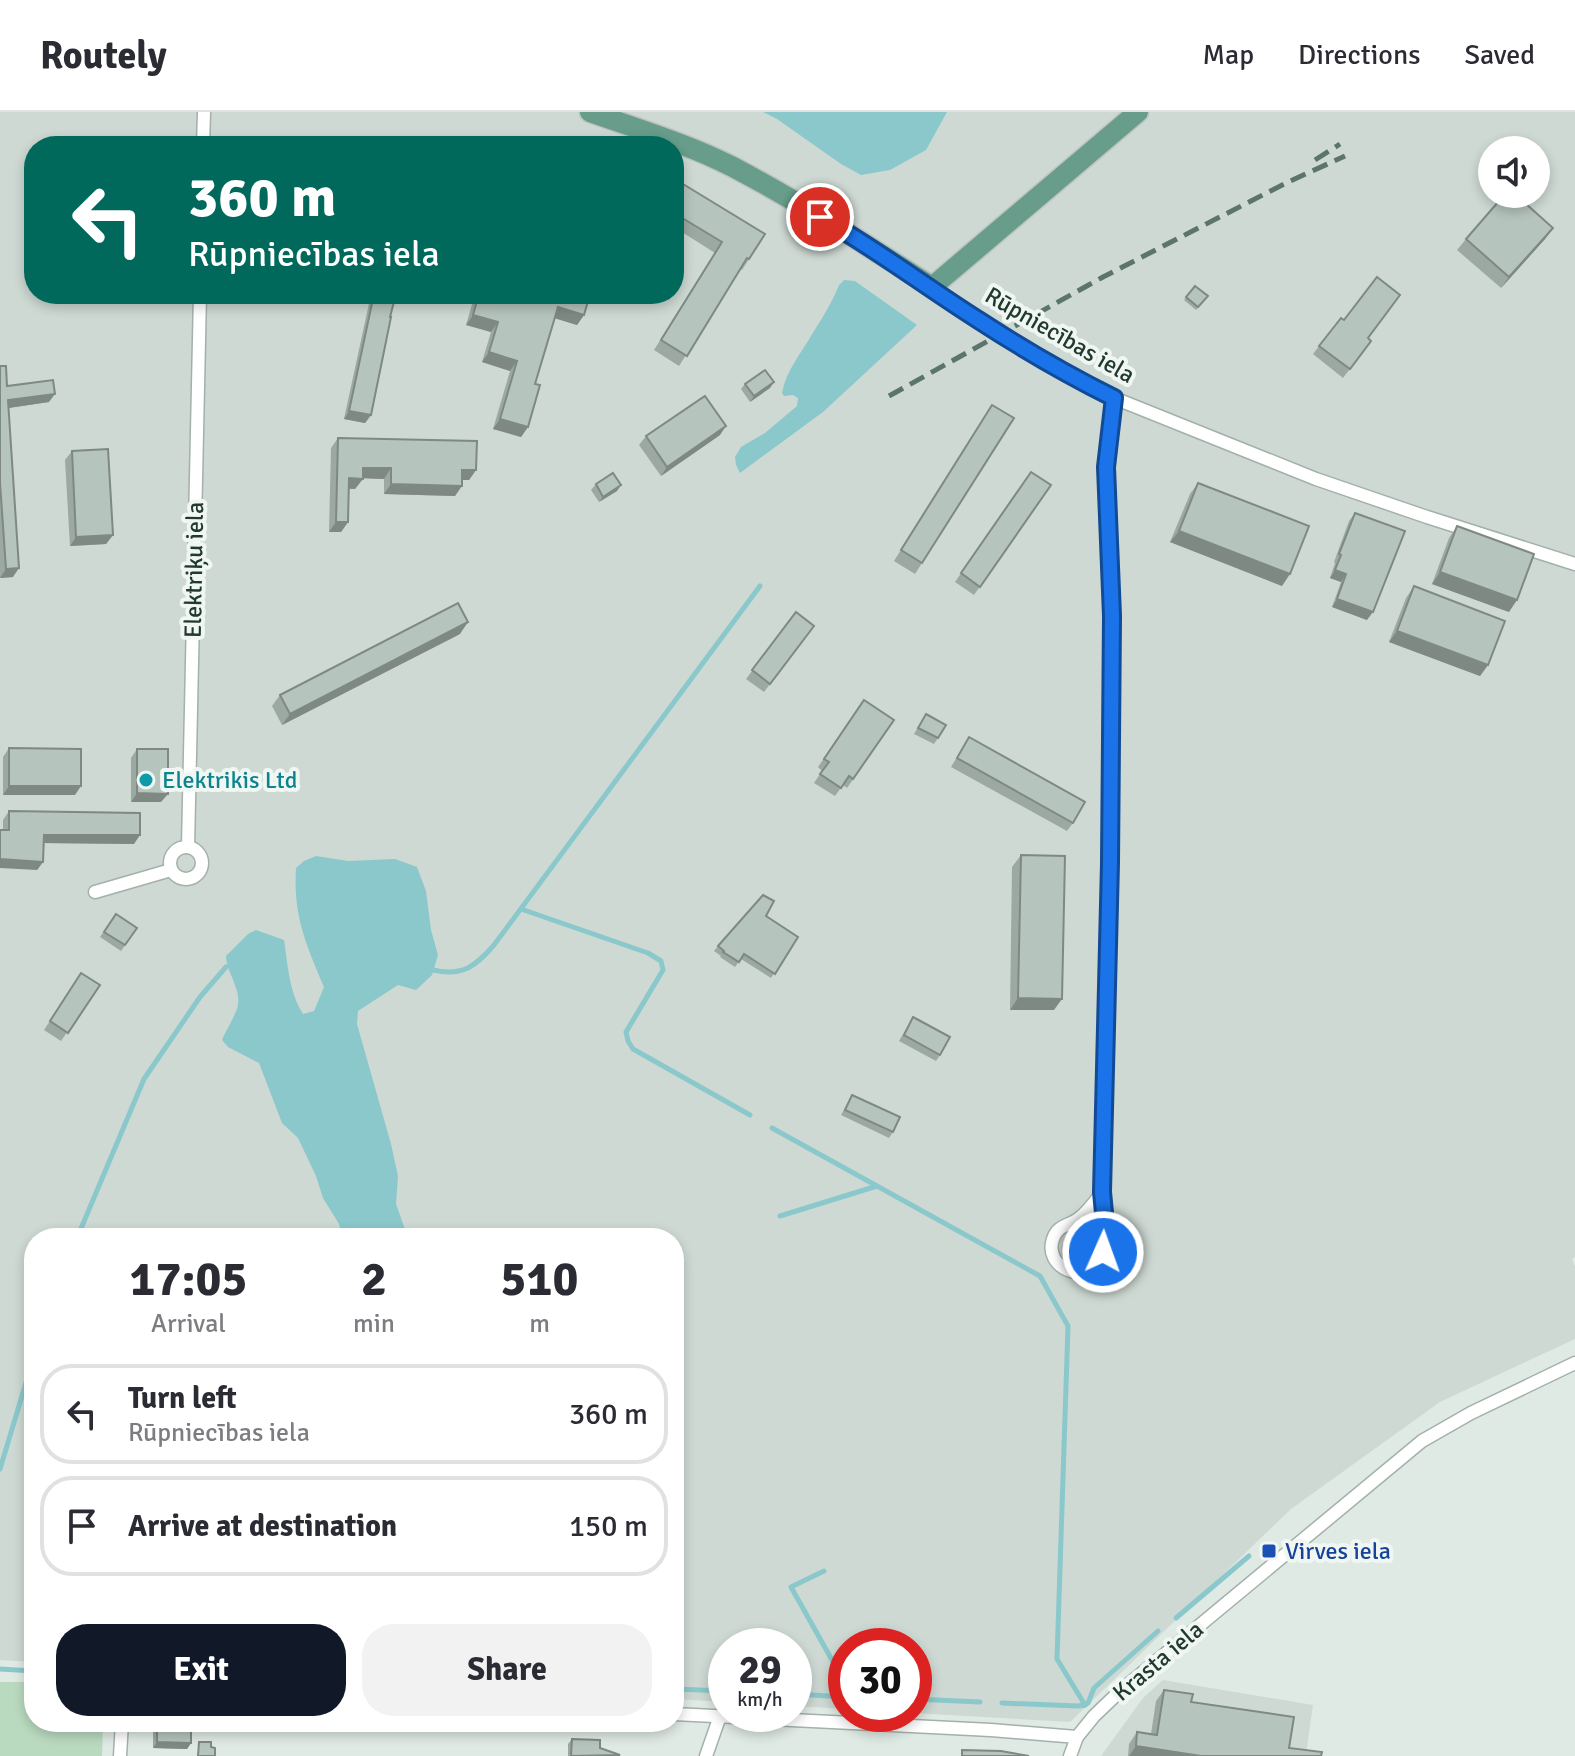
<!DOCTYPE html>
<html lang="en">
<head>
<meta charset="utf-8">
<style>
  :root { --surface:#fff; --page:#f2f2f3; --text:#2b2b33; --muted:#7c7c81; --line:#e1e1e2; --accent:#111827 }
  body { margin:0; font-family:Signika,sans-serif; background:var(--page); color:var(--text); height:100vh; display:flex; flex-direction:column; font-size:30px; white-space:nowrap }
  * { box-sizing:border-box; margin:0 }
  p { font-size:26px; color:var(--muted) }
  .icon { flex:none; width:44px; height:44px; fill:none; stroke:currentColor; stroke-width:2; stroke-linecap:round; stroke-linejoin:round }
  .map { position:relative; flex:1; overflow:hidden }
  .details { position:absolute; left:24px; top:1116px; width:660px; height:504px; display:flex; flex-direction:column; background:var(--surface); border-radius:32px; box-shadow:0 4px 12px #0003 }
  .details>* { flex:none }
  .guide { position:absolute; left:24px; top:24px; width:660px; height:168px; border-radius:32px; box-shadow:0 4px 12px #0003; background:#00695c; color:#fff; overflow:hidden }
  .tools { position:absolute; left:1478px; top:24px; display:grid; gap:16px }
  .tools a { display:grid; place-items:center; width:72px; height:72px; border-radius:50%; background:var(--surface); box-shadow:0 4px 12px #0003; font-size:40px }
  .speed { position:absolute; left:708px; top:1516px; display:flex; gap:16px; font-size:40px; font-weight:700; text-align:center }
  .speed>* { display:grid; place-content:center; width:104px; height:104px; border-radius:50%; background:var(--surface); box-shadow:0 4px 12px #0003; line-height:1 }
  .speed small { font-size:20px; font-weight:400 }
  .speed .limit { border:12px solid #d22; background:#fff; color:#111 }
  .pin { position:absolute; display:grid; place-items:center; width:68px; height:68px; color:#fff; margin:-34px; border:4px solid #fff; border-radius:50%; box-shadow:0 2px 8px #0007 }
  .me { position:absolute; width:88px; margin:-44px; rotate:2deg; stroke-linejoin:round; filter:drop-shadow(0 0 6px #0008) }
  .turn { display:flex; align-items:center; gap:28px; height:168px; padding:0 32px; font-size:36px }
  .turn .icon { width:104px; height:104px; stroke-width:2.5 }
  .turn b { display:block; font-size:56px; line-height:68px }
  .eta { display:flex; justify-content:space-evenly; align-items:center; height:136px; text-align:center }
  .eta b { font-size:48px; font-weight:700; line-height:56px }
  .cta { display:flex; gap:16px; margin-top:auto; padding:16px 32px }
  .cta a { flex:1; height:92px; border-radius:32px; background:var(--accent); color:#fff; font-size:32px; font-weight:700; line-height:92px; text-align:center }
  .cta a+a { background:var(--page); color:var(--text) }
  ul { padding:0; list-style:none }
  li { display:flex; align-items:center; gap:24px; height:100px; margin:0 16px 12px; padding:0 16px; border:4px solid var(--line); border-radius:32px }
  li div { flex:1 }
  li b { display:block; font-size:30px }
  li em { font-style:normal }
  header { display:flex; align-items:center; gap:48px; box-sizing:border-box; height:112px; padding:0 40px; background:var(--surface); border-bottom:2px solid var(--line) }
  header strong { font-size:38px }
  nav { display:flex; gap:44px; margin-inline-start:auto; font-size:28px }
  .map>svg:first-child { display:block }
  .built { fill:#ced9d3; fill-rule:evenodd }
  .green { fill:#badabf }
  .water { fill:#8ac8cc }
  .lines { fill:none; stroke-linecap:round; stroke-linejoin:round }
  .stream { stroke:#8ac8cc; stroke-width:5 }
  .minor-casing { stroke:#a3b1aa; stroke-width:15 }
  .primary-casing { stroke:#bdc4c1; stroke-width:23 }
  .minor { stroke:#fff; stroke-width:12 }
  .primary { stroke:#679d8a; stroke-width:20 }
  .rail { stroke:#5c756c; stroke-width:5; stroke-dasharray:16 8; stroke-linecap:butt }
  .wall { fill:#9ca9a3 }
  .shaded-wall { fill:#7f8984 }
  .building { fill:#b5c4bd; stroke:#7f8984; stroke-width:2 }
  .route-casing { stroke:#114b97; stroke-width:20 }
  .route { stroke:#1a73e8; stroke-width:14 }
  .culture-dot { fill:#0f9aa8; stroke:#f0f7f3; stroke-width:3 }
  .transit-dot { fill:#1a4fb4; stroke:#f0f7f3; stroke-width:3 }
  .labels { text-anchor:middle; stroke-width:8; stroke-linejoin:round; paint-order:stroke }
  .street-label { font-size:24px; fill:#223930; stroke:#f0f7f3 }
  .culture-label { font-size:24px; fill:#0d838f; stroke:#f0f7f3; text-anchor:start }
  .transit-label { font-size:24px; fill:#164399; stroke:#f0f7f3; text-anchor:start }
</style>
</head>
<body>
<header>
<strong>Routely</strong>
<nav><a>Map</a><a>Directions</a><a>Saved</a></nav>
</header>
<div class="map">
<svg width="1575" height="1644" viewBox="0 0 1575 1644">
  <rect width="100%" height="100%" fill="#e0eae4"/>
  <g class="built">
    <path d="M 0,0 L 1575,0 L 1575,1145 L 1572,1147 L 1575,1154 L 1575,1227 L 1440,1290 L 1291,1397 L 1070,1610 L 914,1601 L 914,1534 L 846,1534 L 846,1597 L 794,1594 L 794,1534 L 726,1534 L 726,1590 L 674,1587 L 674,1126 L 34,1126 L 34,1550 L 0,1548 ZM 34,34 L 674,34 L 674,182 L 34,182 ZM 1492,38 L 1536,38 L 1536,82 L 1492,82 Z"/>
    <path d="M 1163,1568 L 1313,1593 L 1306,1642 L 1310,1644 L 1101,1644 L 1143,1586 Z"/>
  </g>
  <path class="green" d="M 0,1570 L 34,1570 L 34,1610 L 103,1610 L 102,1644 L 0,1644 Z"/>
  <g class="water">
    <path d="M 763,0 L 947,0 L 926,38 L 890,58 L 861,63 L 841,52 L 777,7 Z"/>
    <path d="M 844,168 L 855,169 L 917,213 L 823,300 L 740,361 L 736,353 L 735,345 L 741,335 L 765,321 L 797,294 L 798,286 L 793,283 L 784,284 L 782,281 C 786,259 800,243 811,224 C 821,208 832,191 839,173 Z"/>
    <path d="M 316,744 L 348,749 L 395,747 L 417,755 L 426,779 L 431,818 L 438,843 L 432,863 L 416,878 L 398,873 L 358,899 L 357,912 L 391,1032 L 398,1064 L 396,1092 L 408,1126 L 343,1126 L 339,1112 L 323,1086 L 316,1064 L 298,1026 L 282,1011 L 259,951 L 228,935 L 222,928 C 226,918 236,903 238,893 C 241,877 226,859 226,844 L 248,822 L 256,818 L 284,828 C 288,854 289,880 303,902 L 314,899 L 324,875 C 306,832 293,804 296,756 L 304,749 Z"/>
  </g>
  <g class="lines">
    <g class="stream">
      <path d="M 521,797 L 648,841 L 661,849 L 663,858 L 626,920 L 628,929 L 633,937 L 750,1003"/>
      <path d="M 433,858 C 462,865 476,854 494,833 L 760,474"/>
      <path d="M 772,1016 L 1040,1164 L 1068,1214 L 1057,1547 L 1085,1593"/>
      <path d="M 780,1104 L 877,1074"/>
      <path d="M 77,1126 L 144,967 L 200,885 L 226,855"/>
      <path d="M 0,1357 L 34,1244"/>
      <path d="M 824,1459 L 791,1475 L 841,1564"/>
      <path d="M 1176,1506 L 1249,1444"/>
      <path d="M 0,1557 L 34,1559"/>
      <path d="M 674,1577 L 726,1579"/>
      <path d="M 794,1582 L 846,1585"/>
      <path d="M 914,1587 L 980,1590"/>
      <path d="M 1002,1591 L 1078,1594 L 1085,1593"/>
      <path d="M 1085,1593 L 1088,1591 L 1094,1576 L 1158,1519"/>
    </g>
    <defs>
      <g id="minor">
        <path d="M 203,34 L 204,0"/>
        <path d="M 932,175 L 977,207 L 1027,239 L 1114,286 L 1316,367 L 1427,405 L 1575,452"/>
        <circle cx="186" cy="751" r="16"/>
        <path d="M 188,735 L 200,182"/>
        <path d="M 95,780 L 171,758"/>
        <path d="M 1075,1109 C 1095,1111 1112,1128 1100,1148 C 1085,1174 1043,1155 1053,1127 C 1057,1114 1067,1114 1077,1108 C 1087,1101 1095,1090 1102,1080"/>
        <path d="M 1103,1130 L 1105,1111 L 1102,1080 L 1110,751 L 1112,504 L 1106,355 L 1114,286"/>
        <path d="M 674,1602 L 991,1618 L 1077,1625"/>
        <path d="M 120,1644 L 122,1610"/>
        <path d="M 706,1644 L 720,1604"/>
        <path d="M 1070,1644 L 1077,1625 L 1094,1604 L 1118,1581 L 1422,1329 L 1471,1301 L 1575,1251"/>
      </g>
      <path id="primary" d="M 590,0 C 638,17 688,32 733,55 C 801,91 867,133 932,175 L 1138,0"/>
    </defs>
    <use href="#minor" class="minor-casing"/>
    <use href="#primary" class="primary-casing"/>
    <use href="#minor" class="minor"/>
    <use href="#primary" class="primary"/>
    <g class="rail">
      <path d="M 1315,48 L 1340,32"/>
      <path d="M 889,284 L 1103,165 L 1286,71 L 1345,44"/>
    </g>
  </g>
  <g class="wall">
    <path d="M 683,72 L 749,147 L 742,158 L 741,157 L 679,254 L 654,238 L 715,141 L 674,115 L 674,86 Z"/>
    <path d="M 1553,116 L 1545,127 L 1501,176 L 1457,138 L 1466,127 Z"/>
    <path d="M 1195,174 L 1208,184 L 1196,198 L 1184,188 Z"/>
    <path d="M 371,182 L 396,182 L 390,205 L 371,303 L 365,311 L 344,307 Z"/>
    <path d="M 475,182 L 590,182 L 584,203 L 577,213 L 554,206 L 535,272 L 528,315 L 521,325 L 493,317 L 510,259 L 482,250 L 491,220 L 466,213 Z"/>
    <path d="M 1341,206 L 1371,229 L 1343,266 L 1313,242 Z"/>
    <path d="M 0,254 L 7,274 L 49,290 L 8,296 L 13,465 L 0,466 Z"/>
    <path d="M 745,272 L 770,276 L 750,290 L 741,277 Z"/>
    <path d="M 992,293 L 922,451 L 915,462 L 894,449 Z"/>
    <path d="M 720,323 L 661,364 L 639,333 L 646,324 Z"/>
    <path d="M 338,326 L 476,358 L 469,368 L 462,368 L 455,384 L 384,382 L 384,367 L 363,366 L 355,377 L 349,377 L 348,410 L 341,420 L 329,420 L 331,336 Z"/>
    <path d="M 72,339 L 113,423 L 106,432 L 70,434 L 65,348 Z"/>
    <path d="M 1031,360 L 1051,373 L 974,483 L 955,470 Z"/>
    <path d="M 1198,371 L 1282,474 L 1170,430 L 1190,382 Z"/>
    <path d="M 596,372 L 617,379 L 599,390 L 591,378 Z"/>
    <path d="M 1355,401 L 1367,508 L 1332,495 L 1341,470 L 1330,466 L 1335,451 L 1334,450 L 1349,409 Z"/>
    <path d="M 1457,414 L 1509,500 L 1432,472 L 1449,426 Z"/>
    <path d="M 1414,474 L 1488,553 L 1480,564 L 1389,530 L 1406,486 Z"/>
    <path d="M 796,500 L 814,514 L 764,580 L 746,567 Z"/>
    <path d="M 460,522 L 282,613 L 272,594 L 280,583 Z"/>
    <path d="M 864,588 L 894,608 L 847,676 L 843,673 L 835,684 L 814,671 L 822,659 L 818,655 Z"/>
    <path d="M 926,602 L 938,626 L 934,632 L 914,622 Z"/>
    <path d="M 969,625 L 1073,711 L 1067,719 L 951,655 Z"/>
    <path d="M 9,636 L 75,683 L 3,683 L 3,645 Z"/>
    <path d="M 137,637 L 161,690 L 131,690 L 131,646 Z"/>
    <path d="M 9,699 L 134,732 L 44,731 L 43,750 L 37,758 L 3,718 L 3,708 Z"/>
    <path d="M 1021,743 L 1054,898 L 1010,898 L 1012,755 Z"/>
    <path d="M 116,802 L 137,816 L 121,839 L 100,825 Z"/>
    <path d="M 766,804 L 798,825 L 771,866 L 741,847 L 735,855 L 720,845 L 721,844 L 714,839 L 718,834 Z"/>
    <path d="M 81,861 L 100,873 L 61,929 L 44,918 Z"/>
    <path d="M 913,905 L 940,943 L 936,949 L 899,929 Z"/>
    <path d="M 852,983 L 893,1020 L 889,1026 L 841,1003 Z"/>
    <path d="M 1164,1578 L 1289,1636 L 1321,1644 L 1128,1644 L 1129,1632 L 1137,1620 L 1151,1622 L 1156,1589 Z"/>
    <path d="M 157,1614 L 191,1631 L 187,1637 L 153,1636 L 153,1620 Z"/>
    <path d="M 572,1627 L 600,1636 L 620,1644 L 568,1644 L 568,1632 Z"/>
  </g>
  <g class="shaded-wall">
    <path d="M 1553,116 L 1545,127 L 1501,176 L 1509,165 Z"/>
    <path d="M 558,195 L 584,203 L 577,213 L 551,205 Z"/>
    <path d="M 473,203 L 498,210 L 491,220 L 466,213 Z"/>
    <path d="M 489,240 L 517,249 L 510,259 L 482,250 Z"/>
    <path d="M 774,270 L 770,276 L 750,290 L 754,284 Z"/>
    <path d="M 55,282 L 49,290 L 2,297 L 8,288 Z"/>
    <path d="M 349,299 L 371,303 L 365,311 L 344,307 Z"/>
    <path d="M 500,307 L 528,315 L 521,325 L 493,317 Z"/>
    <path d="M 726,314 L 720,323 L 661,364 L 667,355 Z"/>
    <path d="M 363,356 L 391,356 L 384,367 L 356,366 Z"/>
    <path d="M 462,358 L 476,358 L 469,368 L 455,368 Z"/>
    <path d="M 349,366 L 363,367 L 355,377 L 342,376 Z"/>
    <path d="M 391,372 L 462,374 L 455,384 L 384,382 Z"/>
    <path d="M 621,373 L 617,379 L 599,390 L 603,385 Z"/>
    <path d="M 336,410 L 348,410 L 341,420 L 329,420 Z"/>
    <path d="M 1179,419 L 1290,462 L 1282,474 L 1170,430 Z"/>
    <path d="M 113,423 L 106,432 L 70,434 L 76,425 Z"/>
    <path d="M 19,456 L 13,465 L 0,466 L 6,457 Z"/>
    <path d="M 1335,458 L 1346,462 L 1341,470 L 1330,466 Z"/>
    <path d="M 1440,460 L 1517,488 L 1509,500 L 1432,472 Z"/>
    <path d="M 1337,487 L 1373,500 L 1367,508 L 1332,495 Z"/>
    <path d="M 468,510 L 460,522 L 282,613 L 290,602 Z"/>
    <path d="M 1397,519 L 1488,553 L 1480,564 L 1389,530 Z"/>
    <path d="M 9,674 L 81,674 L 75,683 L 3,683 Z"/>
    <path d="M 137,681 L 168,682 L 161,690 L 131,690 Z"/>
    <path d="M 44,723 L 140,723 L 134,732 L 38,731 Z"/>
    <path d="M 0,747 L 43,750 L 37,758 L 0,756 Z"/>
    <path d="M 1018,886 L 1062,887 L 1054,898 L 1010,898 Z"/>
    <path d="M 157,1630 L 191,1631 L 187,1637 L 153,1636 Z"/>
    <path d="M 1136,1634 L 1201,1644 L 1129,1644 Z"/>
  </g>
  <g class="building">
    <path d="M 610,29 L 633,34 L 608,34 Z"/>
    <path d="M 683,72 L 765,122 L 749,147 L 747,146 L 687,244 L 661,228 L 722,130 L 674,101 L 674,87 Z"/>
    <path d="M 1505,82 L 1515,82 L 1553,116 L 1509,165 L 1466,127 Z"/>
    <path d="M 1377,165 L 1400,183 L 1368,226 L 1371,229 L 1350,257 L 1319,234 L 1341,206 L 1344,208 Z"/>
    <path d="M 1195,174 L 1208,184 L 1198,195 L 1186,185 Z"/>
    <path d="M 374,182 L 396,182 L 390,205 L 391,205 L 371,303 L 349,299 Z"/>
    <path d="M 479,182 L 590,182 L 584,203 L 558,195 L 535,272 L 540,273 L 528,315 L 500,307 L 517,249 L 489,240 L 498,210 L 473,203 Z"/>
    <path d="M 0,254 L 6,254 L 7,274 L 53,268 L 55,282 L 8,288 L 19,456 L 6,457 L 0,371 Z"/>
    <path d="M 765,258 L 774,270 L 754,284 L 745,272 Z"/>
    <path d="M 705,284 L 726,314 L 667,355 L 646,324 Z"/>
    <path d="M 992,293 L 1014,306 L 922,451 L 901,438 Z"/>
    <path d="M 338,326 L 477,329 L 476,358 L 462,358 L 462,374 L 391,372 L 391,356 L 363,356 L 363,367 L 349,366 L 348,410 L 336,410 Z"/>
    <path d="M 108,337 L 113,423 L 76,425 L 72,339 Z"/>
    <path d="M 1031,360 L 1051,373 L 980,475 L 961,461 Z"/>
    <path d="M 613,361 L 621,373 L 603,385 L 596,372 Z"/>
    <path d="M 1198,371 L 1309,414 L 1290,462 L 1179,419 Z"/>
    <path d="M 1355,401 L 1405,419 L 1373,500 L 1337,487 L 1346,462 L 1335,458 L 1341,443 L 1339,442 Z"/>
    <path d="M 1457,414 L 1534,442 L 1517,488 L 1440,460 Z"/>
    <path d="M 1414,474 L 1505,509 L 1488,553 L 1397,519 Z"/>
    <path d="M 458,491 L 468,510 L 290,602 L 280,583 Z"/>
    <path d="M 796,500 L 814,514 L 770,572 L 752,558 Z"/>
    <path d="M 864,588 L 894,608 L 853,667 L 849,664 L 841,676 L 820,662 L 829,650 L 824,647 Z"/>
    <path d="M 926,602 L 946,613 L 938,626 L 918,616 Z"/>
    <path d="M 969,625 L 1085,690 L 1073,711 L 957,646 Z"/>
    <path d="M 9,636 L 81,637 L 81,674 L 9,674 Z"/>
    <path d="M 137,637 L 168,637 L 168,682 L 137,681 Z"/>
    <path d="M 9,699 L 140,701 L 140,723 L 44,723 L 43,750 L 0,747 L 0,718 L 9,718 Z"/>
    <path d="M 1021,743 L 1065,744 L 1062,887 L 1018,886 Z"/>
    <path d="M 763,783 L 774,789 L 766,804 L 798,825 L 775,862 L 744,842 L 739,850 L 723,840 L 724,839 L 718,834 Z"/>
    <path d="M 116,802 L 137,816 L 125,833 L 104,820 Z"/>
    <path d="M 81,861 L 100,873 L 68,921 L 50,909 Z"/>
    <path d="M 913,905 L 950,925 L 940,943 L 904,923 Z"/>
    <path d="M 852,983 L 900,1005 L 893,1020 L 845,998 Z"/>
    <path d="M 1164,1578 L 1193,1582 L 1191,1590 L 1294,1605 L 1289,1636 L 1322,1640 L 1321,1644 L 1201,1644 L 1136,1634 L 1137,1620 L 1157,1623 Z"/>
    <path d="M 157,1614 L 191,1615 L 191,1631 L 157,1630 Z"/>
    <path d="M 572,1627 L 600,1628 L 600,1636 L 620,1643 L 571,1644 Z"/>
    <path d="M 199,1630 L 211,1630 L 211,1635 L 215,1636 L 215,1644 L 198,1644 Z"/>
    <path d="M 962,1638 L 1001,1639 L 1029,1644 L 962,1644 Z"/>
  </g>
  <g class="lines">
    <defs>
      <path id="route" d="M 820,105 C 875,136 926,175 980,209 C 1023,237 1068,263 1114,286 L 1106,355 L 1112,504 L 1110,751 L 1102,1080 L 1105,1111 L 1103,1140"/>
    </defs>
    <use href="#route" class="route-casing"/>
    <use href="#route" class="route"/>
  </g>
  <circle class="culture-dot" cx="146" cy="668" r="8"/>
  <rect class="transit-dot" x="1261" y="1431" width="16" height="16" rx="4"/>
  <g class="labels">
    <g class="street-label">
      <text transform="translate(1060 223) rotate(30)" y="8">Rūpniecības iela</text>
      <text transform="translate(194 458) rotate(-89)" y="8">Elektriķu iela</text>
      <text transform="translate(1158 1549) rotate(-40)" y="8">Krasta iela</text>
    </g>
    <g class="culture-label">
      <text x="162" y="676">Elektrikis Ltd</text>
    </g>
    <g class="transit-label">
      <text x="1285" y="1447">Virves iela</text>
    </g>
  </g>
</svg>
<div class="tools">
<a><svg class="icon" aria-label="sound" viewBox="0 0 24 24"><path d="M4 9h4l5-4v14l-5-4H4zM17 9q2 3 0 6"/></svg></a>
</div>
<div class="speed"><div>29<small>km/h</small></div><div class="limit">30</div></div>
<div class="pin" style="left:820px;top:105px;background:#d93025"><svg class="icon" aria-label="arrive" viewBox="0 0 24 24"><path d="M6 21V4h12l-3 4 3 4H6"/></svg></div>
<svg class="me" style="left:1103px;top:1140px" viewBox="-20 -20 40 40"><circle r="17" fill="#1a73e8" stroke="#fff" stroke-width="3"/><path d="M0-11L8 9 0 5-8 9z" fill="#fff"/></svg>
<div class="guide">
<div class="turn"><svg class="icon" aria-label="left" viewBox="0 0 24 24"><path d="M17 20v-9H6M10 6l-5 5 5 5"/></svg><div><b>360 m</b>Rūpniecības iela</div></div>
</div>
<section class="details">
<div class="eta">
<div><b>17:05</b><p>Arrival</p></div>
<div><b>2</b><p>min</p></div>
<div><b>510</b><p>m</p></div>
</div>
<ul>
<li><svg class="icon" aria-label="left" viewBox="0 0 24 24"><path d="M17 20v-9H6M10 6l-5 5 5 5"/></svg><div><b>Turn left</b><p>Rūpniecības iela</p></div><em>360 m</em></li>
<li><svg class="icon" aria-label="arrive" viewBox="0 0 24 24"><path d="M6 21V4h12l-3 4 3 4H6"/></svg><div><b>Arrive at destination</b></div><em>150 m</em></li>
</ul>
<div class="cta"><a>Exit</a><a>Share</a></div>
</section>
</div>
</body>
</html>
